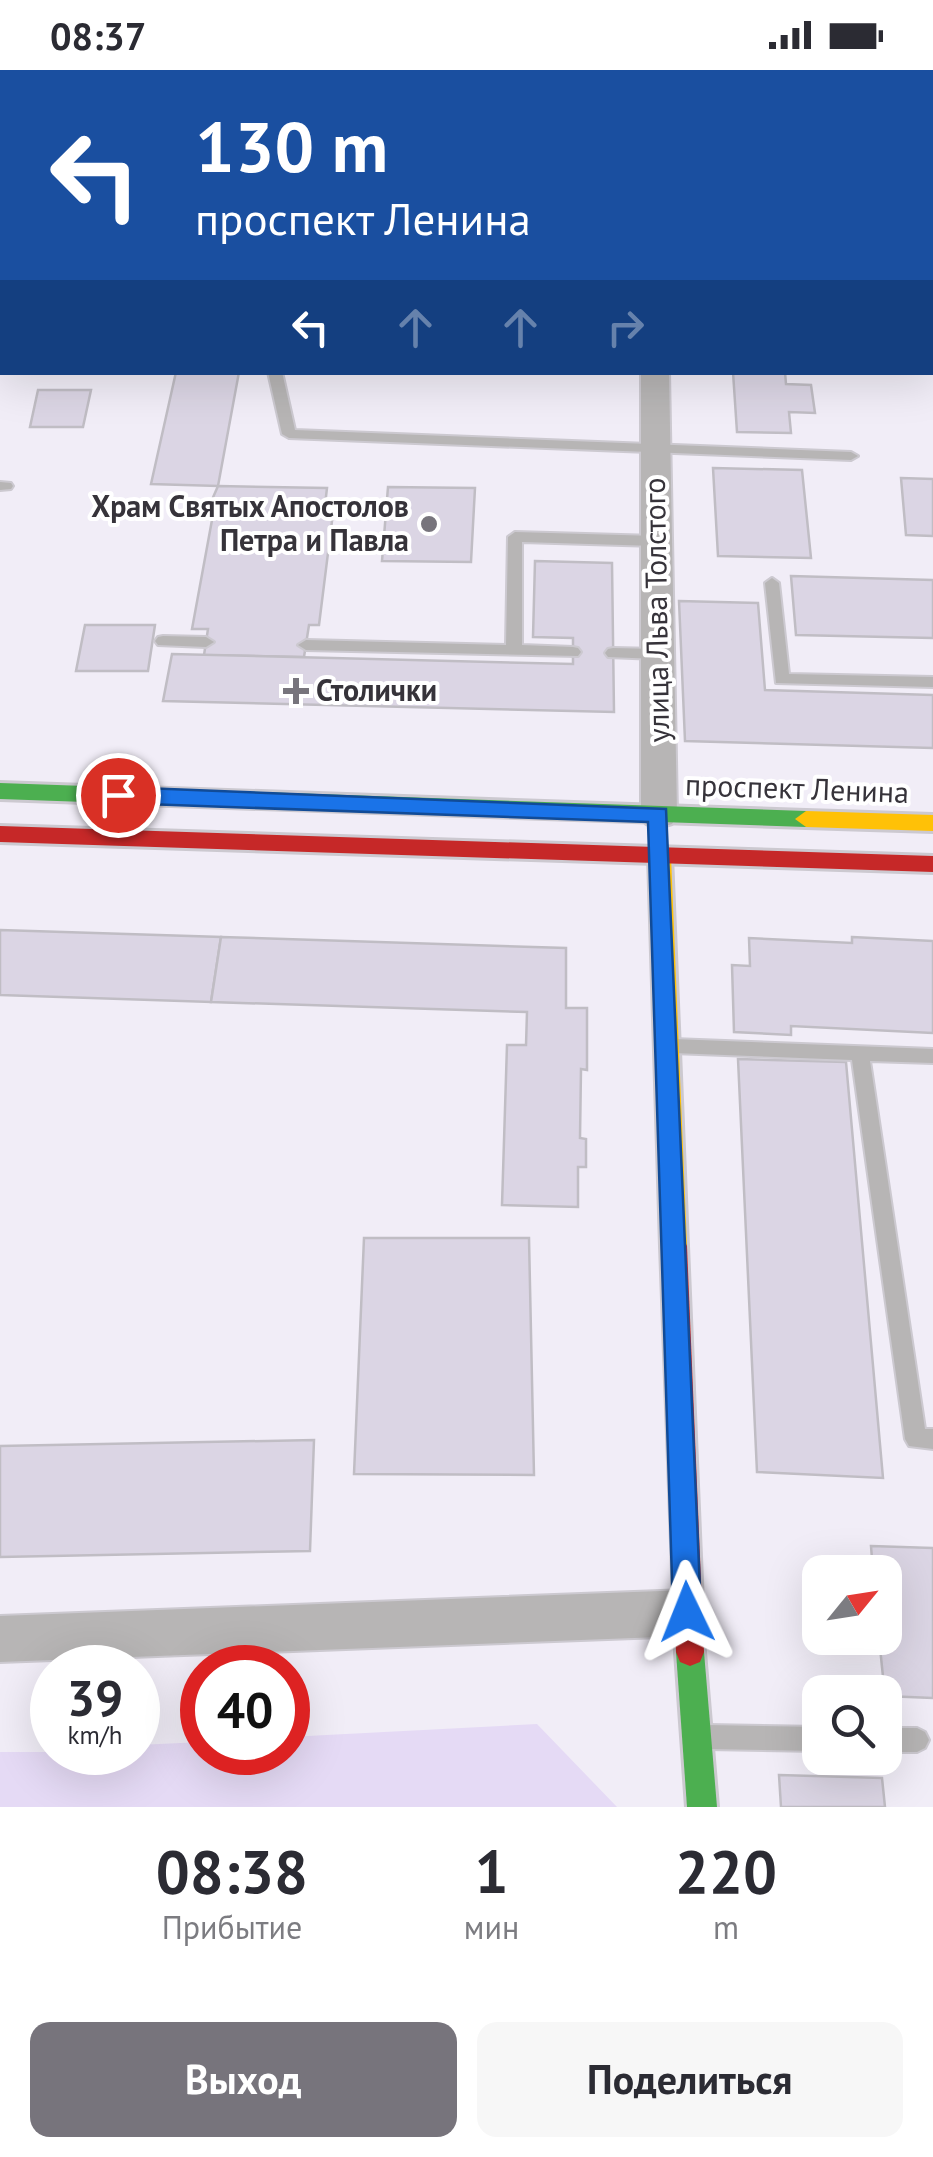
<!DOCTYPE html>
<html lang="ru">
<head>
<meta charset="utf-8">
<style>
  :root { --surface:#fff; --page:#f7f7f7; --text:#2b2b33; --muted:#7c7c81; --accent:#77747c }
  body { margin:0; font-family:"PT Sans",sans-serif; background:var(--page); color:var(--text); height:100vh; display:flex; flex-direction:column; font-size:38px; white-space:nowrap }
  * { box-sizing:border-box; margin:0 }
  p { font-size:32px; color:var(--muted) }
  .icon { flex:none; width:55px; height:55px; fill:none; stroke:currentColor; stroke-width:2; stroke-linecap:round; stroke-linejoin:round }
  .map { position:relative; height:1737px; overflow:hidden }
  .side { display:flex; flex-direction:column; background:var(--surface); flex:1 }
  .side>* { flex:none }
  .banner { position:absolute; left:0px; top:0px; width:935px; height:305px; box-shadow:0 10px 40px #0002; background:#1a4fa0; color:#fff; overflow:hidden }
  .needle { width:65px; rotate:60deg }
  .buttons { position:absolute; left:802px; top:1485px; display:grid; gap:20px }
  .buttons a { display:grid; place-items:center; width:100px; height:100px; border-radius:20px; background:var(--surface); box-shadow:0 10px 40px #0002; font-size:50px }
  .speed { position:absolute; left:30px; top:1575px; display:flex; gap:20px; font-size:50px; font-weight:700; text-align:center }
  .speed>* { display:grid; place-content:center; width:130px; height:130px; border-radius:50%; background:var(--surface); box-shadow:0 10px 40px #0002; line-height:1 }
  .speed small { font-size:25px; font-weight:400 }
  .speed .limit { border:15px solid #d22; background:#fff; color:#111 }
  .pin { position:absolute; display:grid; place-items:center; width:85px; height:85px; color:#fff; margin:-42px; border:5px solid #fff; border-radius:50%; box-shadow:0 2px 10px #0007 }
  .me { position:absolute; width:110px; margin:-55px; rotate:358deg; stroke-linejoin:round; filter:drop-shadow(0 0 8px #0008) }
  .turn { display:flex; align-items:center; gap:35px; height:210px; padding:0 30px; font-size:45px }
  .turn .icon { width:130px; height:130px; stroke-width:2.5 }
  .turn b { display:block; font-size:70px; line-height:85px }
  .lanes { display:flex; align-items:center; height:95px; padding:0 30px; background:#0003; justify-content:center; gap:50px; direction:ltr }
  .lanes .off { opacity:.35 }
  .eta { display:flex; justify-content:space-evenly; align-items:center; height:170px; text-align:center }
  .eta b { font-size:60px; font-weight:700; line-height:70px }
  .cta { display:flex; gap:20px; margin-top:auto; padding:20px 30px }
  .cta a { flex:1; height:115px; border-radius:20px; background:var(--accent); color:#fff; font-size:40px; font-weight:700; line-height:115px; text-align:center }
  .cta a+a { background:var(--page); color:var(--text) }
  .status { display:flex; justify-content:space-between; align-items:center; height:70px; padding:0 50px; background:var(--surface); direction:ltr }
  .status svg { height:28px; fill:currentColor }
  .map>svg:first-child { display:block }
  .green { fill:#e5daf5 }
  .building { fill:#dbd5e4; stroke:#c0bdc4; stroke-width:2.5 }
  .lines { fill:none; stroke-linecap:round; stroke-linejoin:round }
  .lane-casing { stroke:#ccc9d0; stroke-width:4 }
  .street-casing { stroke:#ccc9d0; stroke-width:4 }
  .fast-casing { stroke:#ccc9d0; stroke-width:6 }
  .slow-casing { stroke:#ccc9d0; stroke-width:6 }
  .jam-casing { stroke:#ccc9d0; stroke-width:6 }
  .lane { fill:#b7b5b5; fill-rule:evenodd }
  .street { fill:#b7b5b5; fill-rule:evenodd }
  .fast { fill:#4caf50; fill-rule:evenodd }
  .slow { fill:#ffc107; fill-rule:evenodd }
  .jam { fill:#c62828; fill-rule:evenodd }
  .route { fill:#1a73e8; stroke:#114b97; stroke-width:2.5 }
  .poi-dot { fill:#77747c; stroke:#fff; stroke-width:4 }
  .labels { text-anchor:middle; stroke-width:8; stroke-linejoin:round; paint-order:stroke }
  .poi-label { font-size:30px; font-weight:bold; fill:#36333a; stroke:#fff; text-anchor:end }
  .street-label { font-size:30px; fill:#36333a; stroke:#fff }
</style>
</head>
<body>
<div class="status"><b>08:37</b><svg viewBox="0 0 49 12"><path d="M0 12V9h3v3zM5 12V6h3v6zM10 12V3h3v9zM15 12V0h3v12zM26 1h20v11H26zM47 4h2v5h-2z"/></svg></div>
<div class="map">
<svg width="933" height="1737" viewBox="0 0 933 1737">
  <rect width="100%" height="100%" fill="#f1edf7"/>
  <path class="green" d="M 537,1654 L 617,1737 L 0,1737 L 0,1682 L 138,1682 L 138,1675 L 202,1672 L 202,1682 L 288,1682 L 288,1667 Z"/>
  <g class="building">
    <path d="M 176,302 L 239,302 L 218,416 L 151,414 Z"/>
    <path d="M 733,302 L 785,302 L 786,314 L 811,315 L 815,343 L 789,342 L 791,363 L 737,362 Z"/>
    <path d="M 38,320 L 91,320 L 83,357 L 30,357 Z"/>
    <path d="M 713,398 L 802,400 L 811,488 L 718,486 Z"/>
    <path d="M 901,408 L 933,409 L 933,466 L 906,465 Z"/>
    <path d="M 218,416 L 327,418 L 325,435 L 334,435 L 319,555 L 309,555 L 304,587 L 204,585 L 208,559 L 192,559 L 212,450 L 202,449 L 205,432 L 211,432 Z"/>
    <path d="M 388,417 L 475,418 L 471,492 L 382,491 Z"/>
    <path d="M 535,491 L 612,493 L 614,642 L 163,631 L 172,584 L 573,594 L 573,568 L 533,567 Z"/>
    <path d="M 791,506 L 933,510 L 933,568 L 796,565 Z"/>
    <path d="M 679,531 L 758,533 L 765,620 L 933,625 L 933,678 L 685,671 Z"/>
    <path d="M 85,555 L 155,555 L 148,601 L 76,601 Z"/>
    <path d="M 0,860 L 221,867 L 211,932 L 0,925 Z"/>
    <path d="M 221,867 L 566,878 L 566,938 L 587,938 L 587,1000 L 581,999 L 580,1068 L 586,1069 L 586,1097 L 578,1097 L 578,1137 L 502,1135 L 507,975 L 526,975 L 527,942 L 211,932 Z"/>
    <path d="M 852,867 L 933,871 L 933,963 L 791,956 L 791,965 L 734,962 L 732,895 L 750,896 L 749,868 L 852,873 Z"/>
    <path d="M 738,989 L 846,992 L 883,1408 L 757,1402 Z"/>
    <path d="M 364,1168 L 529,1168 L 534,1405 L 354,1404 Z"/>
    <path d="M 314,1370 L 310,1481 L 0,1487 L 0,1376 Z"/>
    <path d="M 871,1476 L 933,1478 L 933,1628 L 885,1626 L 879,1568 L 885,1568 L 885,1502 L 873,1502 Z"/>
    <path d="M 779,1705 L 882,1708 L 885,1737 L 781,1737 Z"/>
  </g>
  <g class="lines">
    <defs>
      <g id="lane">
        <path d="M 268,302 L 282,302 L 295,360 L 851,382 L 858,386 L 851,390 L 289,368 L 282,364 Z"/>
        <path d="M 0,412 L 11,413 L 13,416 L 11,419 L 0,420 Z"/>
        <path d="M 515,462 L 656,466 L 663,471 L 656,476 L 522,472 L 522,575 L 573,577 L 578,578 L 581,582 L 578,586 L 306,580 L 298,575 L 306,570 L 506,575 L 508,467 Z"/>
        <path d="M 772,508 L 779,513 L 789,604 L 933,607 L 933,617 L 776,613 L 765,513 Z"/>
        <path d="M 163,566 L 206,567 L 214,572 L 206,577 L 158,575 L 155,571 L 158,567 Z"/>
        <path d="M 613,578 L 657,579 L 665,584 L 657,589 L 608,587 L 605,583 L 608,579 Z"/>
        <path d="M 673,969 L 933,979 L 933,993 L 870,991 L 925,1359 L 933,1359 L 933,1379 L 909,1376 L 905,1369 L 852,990 L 673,983 L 667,981 L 664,976 L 667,971 Z"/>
        <path d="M 707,1655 L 820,1657 L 820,1681 L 707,1679 L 699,1675 L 695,1667 L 699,1659 Z"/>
        <path d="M 885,1658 L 917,1658 L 925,1662 L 929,1670 L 925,1678 L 917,1682 L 885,1682 Z"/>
      </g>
      <g id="street">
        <rect x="651" y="0" width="24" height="2"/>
        <path d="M 641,302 L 669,302 L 677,745 L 672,754 L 659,758 L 646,754 L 641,745 Z"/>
        <path d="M 687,1520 L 704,1527 L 711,1543 L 704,1559 L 687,1566 L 0,1592 L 0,1546 Z"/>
      </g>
      <g id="fast">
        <path d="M 0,713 L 806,741 L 817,749 L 806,757 L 0,729 Z"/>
        <path d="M 690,1568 L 700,1572 L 704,1582 L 717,1737 L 687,1737 L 676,1582 L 680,1572 Z"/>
      </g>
      <g id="slow">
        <path d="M 806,741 L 933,745 L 933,761 L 806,757 L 795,749 Z"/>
        <path d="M 660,778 L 671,786 L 687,1176 L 683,1184 L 674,1187 L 665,1184 L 661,1176 L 649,786 Z"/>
      </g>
      <g id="jam">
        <path d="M 0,44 L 2,45 L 2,53 L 0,54 Z"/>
        <rect x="932" y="66" width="1" height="10"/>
        <path d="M 0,756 L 933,786 L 933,802 L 0,772 Z"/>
        <path d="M 674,1165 L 683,1168 L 687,1176 L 704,1582 L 700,1592 L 690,1596 L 680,1592 L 676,1582 L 661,1176 L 665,1168 Z"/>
      </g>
    </defs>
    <use href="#lane" class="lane-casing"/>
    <use href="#street" class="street-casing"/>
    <use href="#fast" class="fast-casing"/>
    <use href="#slow" class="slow-casing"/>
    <use href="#jam" class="jam-casing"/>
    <use href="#lane" class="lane"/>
    <use href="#street" class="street"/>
    <use href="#fast" class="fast"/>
    <use href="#slow" class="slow"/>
    <use href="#jam" class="jam"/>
  </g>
  <path class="route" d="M 118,717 L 666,739 L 701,1542 L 697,1552 L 687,1556 L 677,1552 L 673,1542 L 648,752 L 118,733 L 107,725 Z"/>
  <g class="poi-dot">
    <circle cx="429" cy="454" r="10"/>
    <path d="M291 606h10v10h10v10h-10v10h-10v-10h-10v-10h10z"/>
  </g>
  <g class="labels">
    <g class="poi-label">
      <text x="409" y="447">Храм Святых Апостолов<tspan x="409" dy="34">Петра и Павла</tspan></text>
      <text x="316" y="631" text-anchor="start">Столички</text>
    </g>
    <g class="street-label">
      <text transform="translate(657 540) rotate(-91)" y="10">улица Льва Толстого</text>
      <text transform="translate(797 719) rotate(2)" y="10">проспект Ленина</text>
    </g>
  </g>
</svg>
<div class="buttons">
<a><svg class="needle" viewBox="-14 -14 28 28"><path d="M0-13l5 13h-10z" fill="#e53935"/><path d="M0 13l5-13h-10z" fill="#7c7c81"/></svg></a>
<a><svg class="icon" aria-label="search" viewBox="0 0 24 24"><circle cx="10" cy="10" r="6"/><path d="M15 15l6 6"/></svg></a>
</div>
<div class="speed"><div>39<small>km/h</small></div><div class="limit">40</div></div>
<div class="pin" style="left:118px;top:725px;background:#d93025"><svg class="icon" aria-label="arrive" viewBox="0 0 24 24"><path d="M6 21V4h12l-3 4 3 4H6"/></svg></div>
<svg class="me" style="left:687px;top:1542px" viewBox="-20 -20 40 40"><path d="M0-17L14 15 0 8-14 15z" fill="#1a73e8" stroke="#fff" stroke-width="4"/></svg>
<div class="banner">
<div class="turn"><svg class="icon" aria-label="left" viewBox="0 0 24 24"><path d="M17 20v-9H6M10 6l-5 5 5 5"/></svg><div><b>130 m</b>проспект Ленина</div></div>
<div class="lanes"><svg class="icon" aria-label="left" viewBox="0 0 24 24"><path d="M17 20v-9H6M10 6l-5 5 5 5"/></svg><svg class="icon off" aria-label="ahead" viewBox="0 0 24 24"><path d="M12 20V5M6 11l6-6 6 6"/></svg><svg class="icon off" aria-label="ahead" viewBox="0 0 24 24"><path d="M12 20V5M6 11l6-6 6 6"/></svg><svg class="icon off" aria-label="right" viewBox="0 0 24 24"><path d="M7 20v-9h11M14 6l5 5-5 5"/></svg></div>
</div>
</div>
<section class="side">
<div class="eta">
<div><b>08:38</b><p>Прибытие</p></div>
<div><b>1</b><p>мин</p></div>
<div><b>220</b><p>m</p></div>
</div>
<div class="cta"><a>Выход</a><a>Поделиться</a></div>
</section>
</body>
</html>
